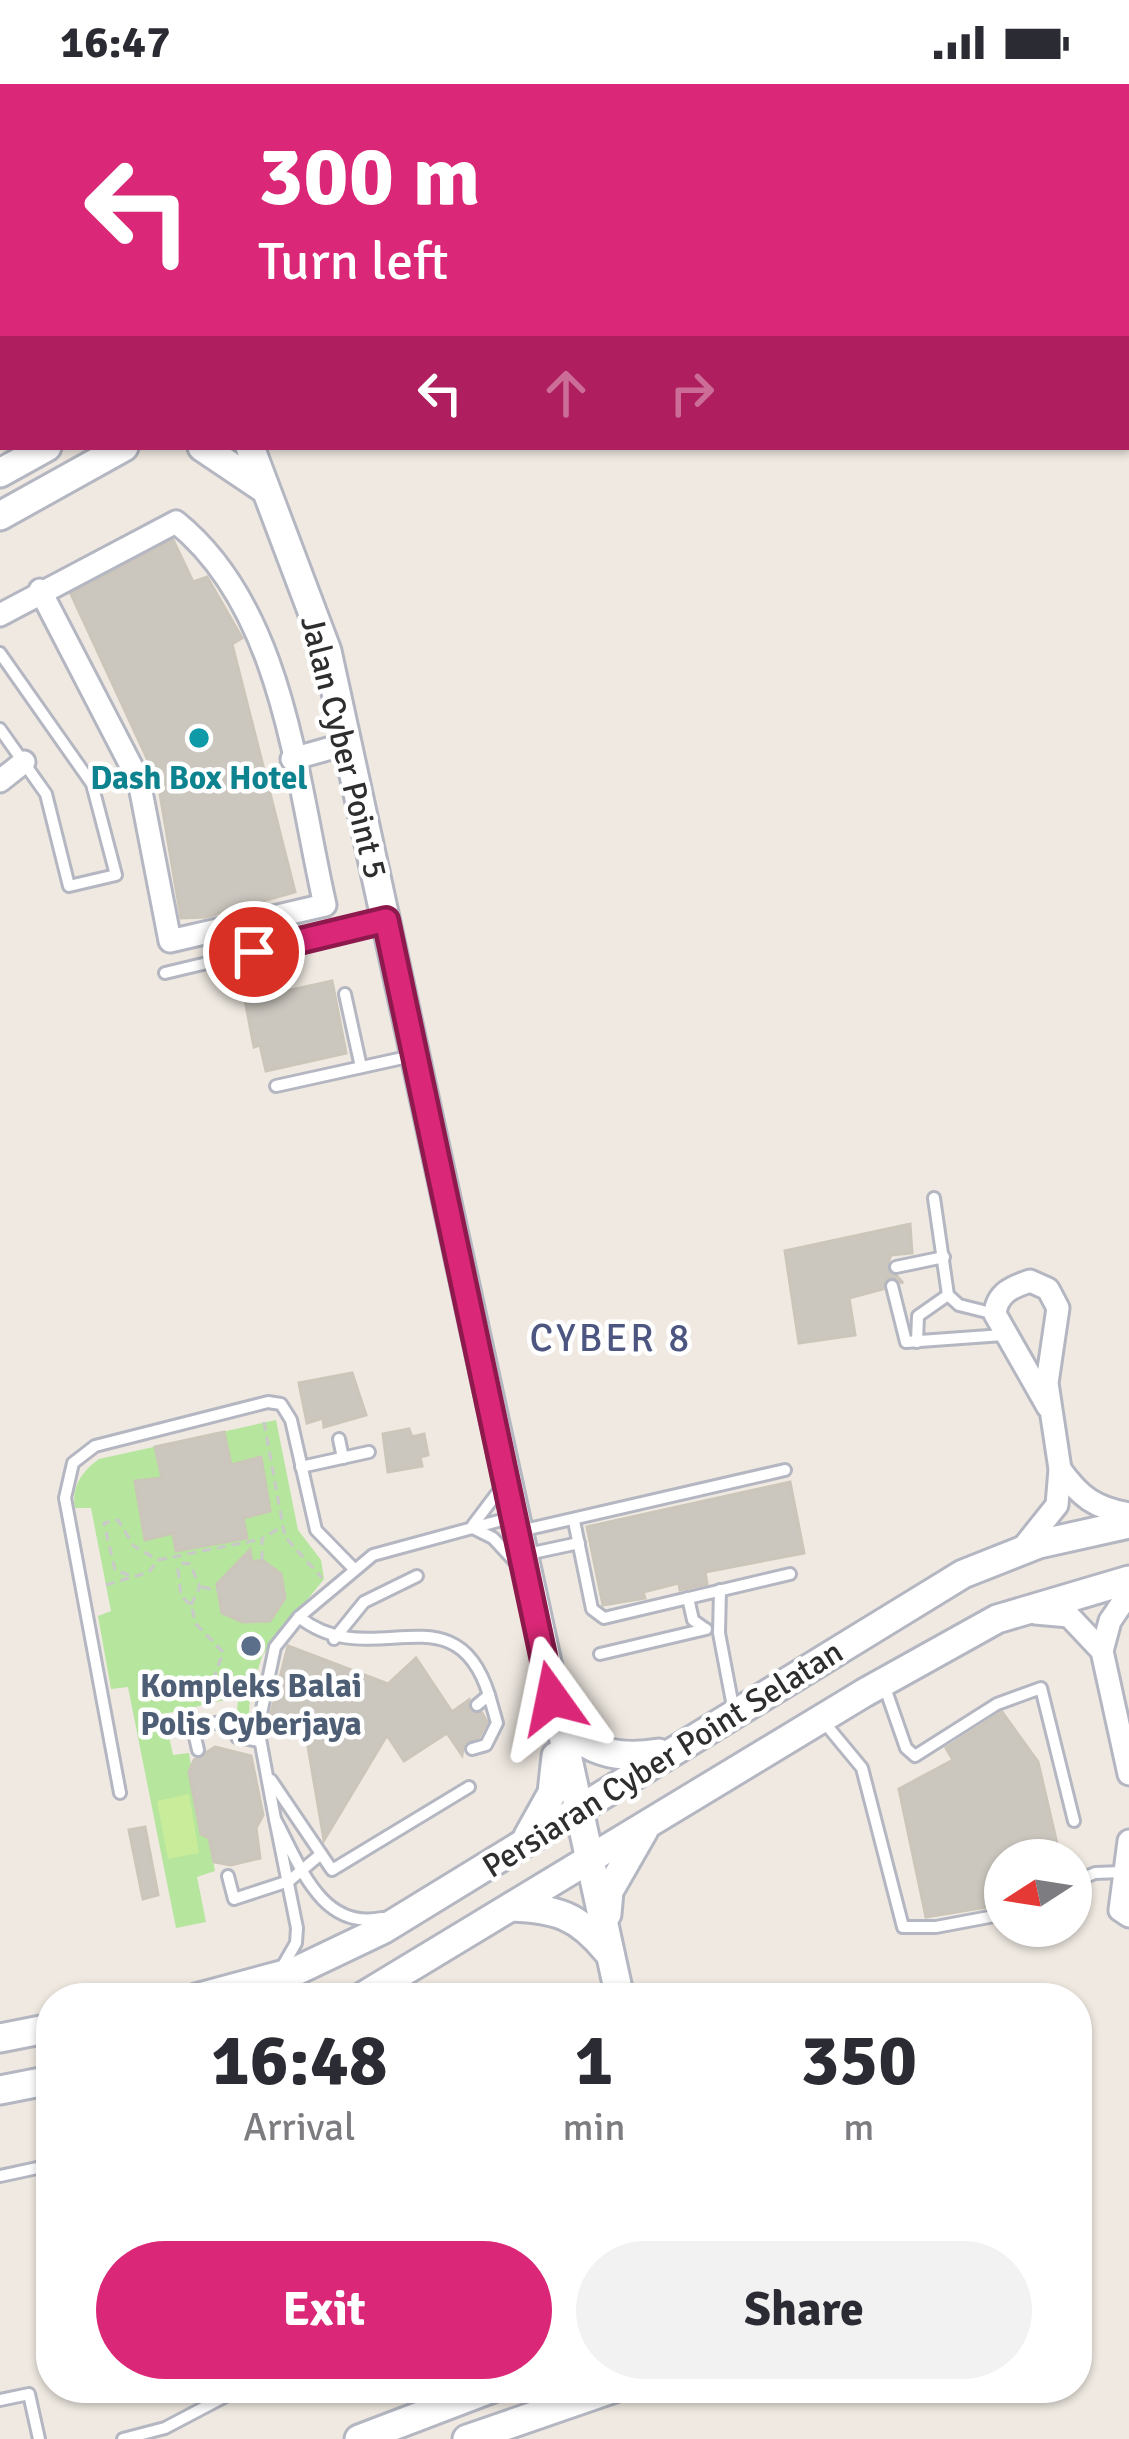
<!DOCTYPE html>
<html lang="en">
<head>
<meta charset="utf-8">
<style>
  :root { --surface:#fff; --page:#f2f2f3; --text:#2b2b33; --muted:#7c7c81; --accent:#db2777 }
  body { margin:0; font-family:Signika,sans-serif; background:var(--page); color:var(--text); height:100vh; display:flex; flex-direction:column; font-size:45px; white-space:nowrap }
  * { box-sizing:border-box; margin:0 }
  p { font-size:39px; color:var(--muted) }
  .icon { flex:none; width:66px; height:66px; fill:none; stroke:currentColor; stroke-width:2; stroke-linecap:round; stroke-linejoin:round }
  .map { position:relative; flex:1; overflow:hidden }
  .details { position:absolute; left:36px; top:1899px; width:1056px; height:420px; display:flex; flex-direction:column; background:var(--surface); border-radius:48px; box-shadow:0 3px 9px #0004 }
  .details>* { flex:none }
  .hud { position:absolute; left:0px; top:0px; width:1131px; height:366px; box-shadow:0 3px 9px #0004; background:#db2777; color:#fff; overflow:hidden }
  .needle { width:78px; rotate:258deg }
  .buttons { position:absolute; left:984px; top:1755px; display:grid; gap:24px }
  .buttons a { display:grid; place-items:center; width:108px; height:108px; border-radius:50%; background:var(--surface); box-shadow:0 3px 9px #0004; font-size:60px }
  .pin { position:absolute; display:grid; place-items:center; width:102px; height:102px; color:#fff; margin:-51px; border:6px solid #fff; border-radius:50%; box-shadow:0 3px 12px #0007 }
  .me { position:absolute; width:132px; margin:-66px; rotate:348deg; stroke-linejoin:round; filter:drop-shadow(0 0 9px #0008) }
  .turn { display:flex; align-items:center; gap:42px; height:252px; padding:0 60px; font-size:54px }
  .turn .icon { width:156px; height:156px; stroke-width:2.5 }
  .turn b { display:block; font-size:84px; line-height:102px }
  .lanes { display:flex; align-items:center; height:114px; padding:0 60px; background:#0003; justify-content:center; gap:60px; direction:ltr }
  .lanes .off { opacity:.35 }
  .eta { display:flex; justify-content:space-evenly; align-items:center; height:204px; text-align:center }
  .eta b { font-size:72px; font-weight:800; line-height:84px }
  .primary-button { display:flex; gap:24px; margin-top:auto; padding:24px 60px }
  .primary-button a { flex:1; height:138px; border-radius:72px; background:var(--accent); color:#fff; font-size:48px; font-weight:800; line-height:138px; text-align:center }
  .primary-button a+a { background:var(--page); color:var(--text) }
  .status { display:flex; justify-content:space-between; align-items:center; height:84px; padding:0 60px; background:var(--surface); direction:ltr }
  .status svg { height:33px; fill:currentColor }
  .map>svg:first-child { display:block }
  .green { fill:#b6e59e }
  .pitch { fill:#c9ec9a }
  .building { fill:#cbc7bf; stroke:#cbc5ba; stroke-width:3 }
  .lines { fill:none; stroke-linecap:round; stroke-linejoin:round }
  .lane-casing { stroke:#b4b7c1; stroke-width:16 }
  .street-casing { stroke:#b4b7c1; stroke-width:27 }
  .secondary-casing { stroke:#b4b7c1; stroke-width:33 }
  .path { stroke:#c9c9c9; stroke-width:3; stroke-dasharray:9 6; stroke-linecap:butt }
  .lane { stroke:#fff; stroke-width:10 }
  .street { stroke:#fff; stroke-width:21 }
  .secondary { stroke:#fff; stroke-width:27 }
  .route-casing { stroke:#8e194d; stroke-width:30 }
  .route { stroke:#db2777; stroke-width:21 }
  .culture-dot { fill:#0f9aa8; stroke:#fff; stroke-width:4.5 }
  .service-dot { fill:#5c6f8a; stroke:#fff; stroke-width:4.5 }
  .labels { text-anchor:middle; stroke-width:9; stroke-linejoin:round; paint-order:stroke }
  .street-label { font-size:33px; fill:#2e2e2e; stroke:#fff }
  .culture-label { font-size:33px; font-weight:bold; fill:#0d838f; stroke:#fff }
  .service-label { font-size:33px; font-weight:bold; fill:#4e5e75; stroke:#fff }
  .quarter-label { font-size:39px; letter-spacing:3px; fill:#4d5680; stroke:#fff }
</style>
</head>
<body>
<div class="status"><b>16:47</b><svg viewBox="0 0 49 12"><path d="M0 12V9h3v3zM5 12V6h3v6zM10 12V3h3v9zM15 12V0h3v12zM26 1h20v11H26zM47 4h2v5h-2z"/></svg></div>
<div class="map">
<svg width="1129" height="2355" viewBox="0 0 1129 2355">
  <rect width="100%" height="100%" fill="#efe9e1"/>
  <path class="green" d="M 276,1336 L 298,1446 L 321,1476 L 324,1495 L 262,1572 L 250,1612 L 248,1648 L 237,1630 L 238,1613 L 164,1630 L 173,1671 L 189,1669 L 201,1749 L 209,1754 L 215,1787 L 197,1793 L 206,1838 L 176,1844 L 128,1603 L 111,1605 L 98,1532 L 111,1527 L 91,1424 L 75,1424 C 71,1403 82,1387 99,1375 Z"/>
  <path class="pitch" d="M 189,1710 L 199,1769 L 168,1775 L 157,1717 Z"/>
  <g class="building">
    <path d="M 173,456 L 193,498 L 207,493 L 242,554 L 232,560 L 295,808 L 206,833 L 181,834 L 158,698 L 71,510 Z"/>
    <path d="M 332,897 L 346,969 L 266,987 L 260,961 L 254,963 L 245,916 Z"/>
    <path d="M 910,1140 L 912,1169 L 891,1171 L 887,1181 L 903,1199 L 889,1193 L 883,1205 L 849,1214 L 855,1251 L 799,1259 L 785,1167 Z"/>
    <path d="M 352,1289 L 366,1331 L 324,1343 L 323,1334 L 307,1339 L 299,1299 Z"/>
    <path d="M 409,1345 L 412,1353 L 424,1350 L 428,1371 L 420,1373 L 422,1382 L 388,1388 L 383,1350 Z"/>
    <path d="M 224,1348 L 231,1381 L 261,1373 L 270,1427 L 243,1434 L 247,1454 L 176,1467 L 173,1449 L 145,1456 L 135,1397 L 162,1394 L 155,1363 Z"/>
    <path d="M 790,1398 L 804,1469 L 705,1488 L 707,1500 L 680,1506 L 679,1499 L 643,1508 L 645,1514 L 603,1521 L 587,1443 Z"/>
    <path d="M 250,1466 L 252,1478 L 262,1476 L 281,1490 L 285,1514 L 270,1537 L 243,1538 L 222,1529 L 217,1500 Z"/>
    <path d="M 288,1562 L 388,1600 L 416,1574 L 452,1628 L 469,1616 L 469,1626 L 482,1629 L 487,1638 L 479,1653 L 464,1659 L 462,1671 L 447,1649 L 404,1677 L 387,1651 L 324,1756 L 304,1639 L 269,1637 Z"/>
    <path d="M 1002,1628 L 1038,1678 L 1057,1760 L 1038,1765 L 1041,1776 L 1005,1776 L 1005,1820 L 926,1833 L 899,1705 L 953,1676 L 946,1664 Z"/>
    <path d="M 215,1663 L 251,1672 L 263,1731 L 256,1744 L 260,1774 L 231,1781 L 214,1778 L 209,1754 L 201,1750 L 189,1688 L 194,1676 Z"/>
    <path d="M 145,1743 L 158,1811 L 143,1815 L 129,1746 Z"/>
  </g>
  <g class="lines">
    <defs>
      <g id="lane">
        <path d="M 0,569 L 92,700 L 116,791 L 69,802 L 46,710 L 0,645"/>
        <path d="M 165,889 L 383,837"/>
        <path d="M 345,910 L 361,983"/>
        <path d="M 276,1002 L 412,972"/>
        <path d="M 934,1114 L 948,1211 L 959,1221 L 995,1230"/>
        <path d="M 896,1183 L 944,1173"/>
        <path d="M 892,1202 L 906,1258 L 1003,1251"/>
        <path d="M 917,1258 L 918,1232 L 948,1211"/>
        <path d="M 339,1355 L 343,1374"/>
        <path d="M 301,1383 L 369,1368"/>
        <path d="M 574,1437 L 592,1525 L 604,1534 L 790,1490"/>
        <path d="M 473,1441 L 501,1404"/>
        <path d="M 473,1444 L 493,1454 L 518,1481"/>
        <path d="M 520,1447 L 785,1386"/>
        <path d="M 523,1471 L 579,1459"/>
        <path d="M 720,1506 L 719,1549 L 734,1628"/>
        <path d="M 688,1514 L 693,1536 L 704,1544"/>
        <path d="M 299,1533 C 371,1591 455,1502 489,1611"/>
        <path d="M 334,1555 L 364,1518 L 417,1492"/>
        <path d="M 600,1570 L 706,1545"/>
        <path d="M 884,1601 L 906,1664 L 915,1672 L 997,1620 L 1041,1604 L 1074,1737"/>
        <path d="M 823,1637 L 862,1684 L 903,1843 L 936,1843 L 1005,1830"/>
        <path d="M 472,1665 L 486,1661 L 497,1639 L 489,1611 L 477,1621"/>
        <path d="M 198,1666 L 193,1644 L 233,1635 L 237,1653 L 259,1657"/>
        <path d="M 271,1696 L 332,1786 L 469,1703"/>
        <path d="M 120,1709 L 65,1414 L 73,1379 L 95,1362 L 268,1318 L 281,1320 L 291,1336 L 316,1446 L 354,1485"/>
        <path d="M 275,1735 L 258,1644 L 275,1563 L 299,1533 L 373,1471 L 513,1433"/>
        <path d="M 228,1792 L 234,1815 L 289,1797 L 321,1770"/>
        <path d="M 1071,1811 L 1076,1797 L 1095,1789 L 1122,1788"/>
        <path d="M 281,1885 L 296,1859 L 297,1844 L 275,1735 C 299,1778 320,1847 382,1834"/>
        <path d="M 0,2092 L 51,2081"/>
        <path d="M 0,2316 L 29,2310 L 39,2355"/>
        <path d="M 123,2355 L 165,2344 L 241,2304"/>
      </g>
      <g id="street">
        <path d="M 0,531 L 176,438 C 284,525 296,694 325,821 L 170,857 L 139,697 L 40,506"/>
        <path d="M 292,675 L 349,659"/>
        <path d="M 0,697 L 24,678"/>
        <path d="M 1060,1385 C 1080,1413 1095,1424 1129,1430"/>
        <path d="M 1021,1466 L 1057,1421 L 1060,1385 L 1047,1299 L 1058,1224 L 1048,1205 L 1030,1197 C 1012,1203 997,1209 995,1230 L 1048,1323"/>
        <path d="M 1035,1529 L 1069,1532 L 1102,1567 L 1129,1690"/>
        <path d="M 1102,1567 L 1110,1537 L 1129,1509"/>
        <path d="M 1129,1757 L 1120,1826 L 1129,1832"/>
      </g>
      <g id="secondary">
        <path d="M 1128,107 L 1129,107"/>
        <path d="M 1128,147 L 1129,147"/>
        <path d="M 202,363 L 263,404"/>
        <path d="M 250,363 L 327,567 L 620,1914"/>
        <path d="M 0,389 L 47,363"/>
        <path d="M 0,432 L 124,363"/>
        <path d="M 559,1628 C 579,1669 618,1676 659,1669"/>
        <path d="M 528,1752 L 552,1709 L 556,1672"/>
        <path d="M 512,1823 C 556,1825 578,1831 607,1867"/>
        <path d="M 607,1830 L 609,1807 L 644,1746"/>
        <path d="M 196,1914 L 296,1887 L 384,1845 L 963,1490 L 1039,1460 L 1129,1440"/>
        <path d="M 360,1914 L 864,1609 L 997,1535 L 1129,1496"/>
        <path d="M 0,1954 L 51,1944"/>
        <path d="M 0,2006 L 51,1996"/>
        <path d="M 359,2355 L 493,2304"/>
        <path d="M 467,2355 L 615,2304"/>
      </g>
    </defs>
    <use href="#lane" class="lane-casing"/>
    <use href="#street" class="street-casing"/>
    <use href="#secondary" class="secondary-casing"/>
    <g class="path">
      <path d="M 264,1338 L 285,1453 L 322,1494"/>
      <path d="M 262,1476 L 262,1455 L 281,1443"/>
      <path d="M 129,1491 L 115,1486 L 104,1439 L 118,1436 L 134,1462 L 158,1476"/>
      <path d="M 106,1501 L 149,1488 L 158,1476 L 262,1455"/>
      <path d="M 202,1503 L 219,1507"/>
      <path d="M 191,1521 L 200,1503 L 190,1480 L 183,1479 L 178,1485 L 181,1512 L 191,1521 L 196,1540 L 223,1568 L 205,1620"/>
    </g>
    <use href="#lane" class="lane"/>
    <use href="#street" class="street"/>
    <use href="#secondary" class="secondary"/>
  </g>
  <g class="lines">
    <defs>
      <path id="route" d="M 254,868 L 386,836 L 552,1614"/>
    </defs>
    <use href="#route" class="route-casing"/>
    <use href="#route" class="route"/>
  </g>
  <circle class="culture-dot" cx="199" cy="654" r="12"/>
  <circle class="service-dot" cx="251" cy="1562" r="12"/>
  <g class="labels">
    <g class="street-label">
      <text transform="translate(345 663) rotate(76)" y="12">Jalan Cyber Point 5</text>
      <text transform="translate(662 1674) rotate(-32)" y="12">Persiaran Cyber Point Selatan</text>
    </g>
    <g class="culture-label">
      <text x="199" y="705">Dash Box Hotel</text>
    </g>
    <g class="service-label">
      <text x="251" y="1613">Kompleks Balai<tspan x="251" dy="38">Polis Cyberjaya</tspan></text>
    </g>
    <g class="quarter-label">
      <text x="611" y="1267">CYBER 8</text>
    </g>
  </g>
</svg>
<div class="buttons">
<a><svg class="needle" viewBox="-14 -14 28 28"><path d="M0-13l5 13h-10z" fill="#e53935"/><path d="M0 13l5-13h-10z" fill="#7c7c81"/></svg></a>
</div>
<div class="pin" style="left:254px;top:868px;background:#d93025"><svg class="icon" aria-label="arrive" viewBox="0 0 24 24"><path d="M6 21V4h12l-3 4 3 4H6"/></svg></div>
<svg class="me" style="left:552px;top:1614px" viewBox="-20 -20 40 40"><path d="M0-17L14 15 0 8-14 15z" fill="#db2777" stroke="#fff" stroke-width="4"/></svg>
<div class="hud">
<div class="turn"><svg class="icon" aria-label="left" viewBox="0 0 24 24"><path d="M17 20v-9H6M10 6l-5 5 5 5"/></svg><div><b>300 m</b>Turn left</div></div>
<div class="lanes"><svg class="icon" aria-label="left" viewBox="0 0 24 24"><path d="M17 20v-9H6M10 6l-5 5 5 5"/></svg><svg class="icon off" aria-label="ahead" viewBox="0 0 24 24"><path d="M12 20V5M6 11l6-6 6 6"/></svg><svg class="icon off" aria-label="right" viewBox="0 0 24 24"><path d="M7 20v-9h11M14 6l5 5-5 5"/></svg></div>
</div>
<section class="details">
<div class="eta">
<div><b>16:48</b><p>Arrival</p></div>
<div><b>1</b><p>min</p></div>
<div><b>350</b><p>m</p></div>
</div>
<div class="primary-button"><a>Exit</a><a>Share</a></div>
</section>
</div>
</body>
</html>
